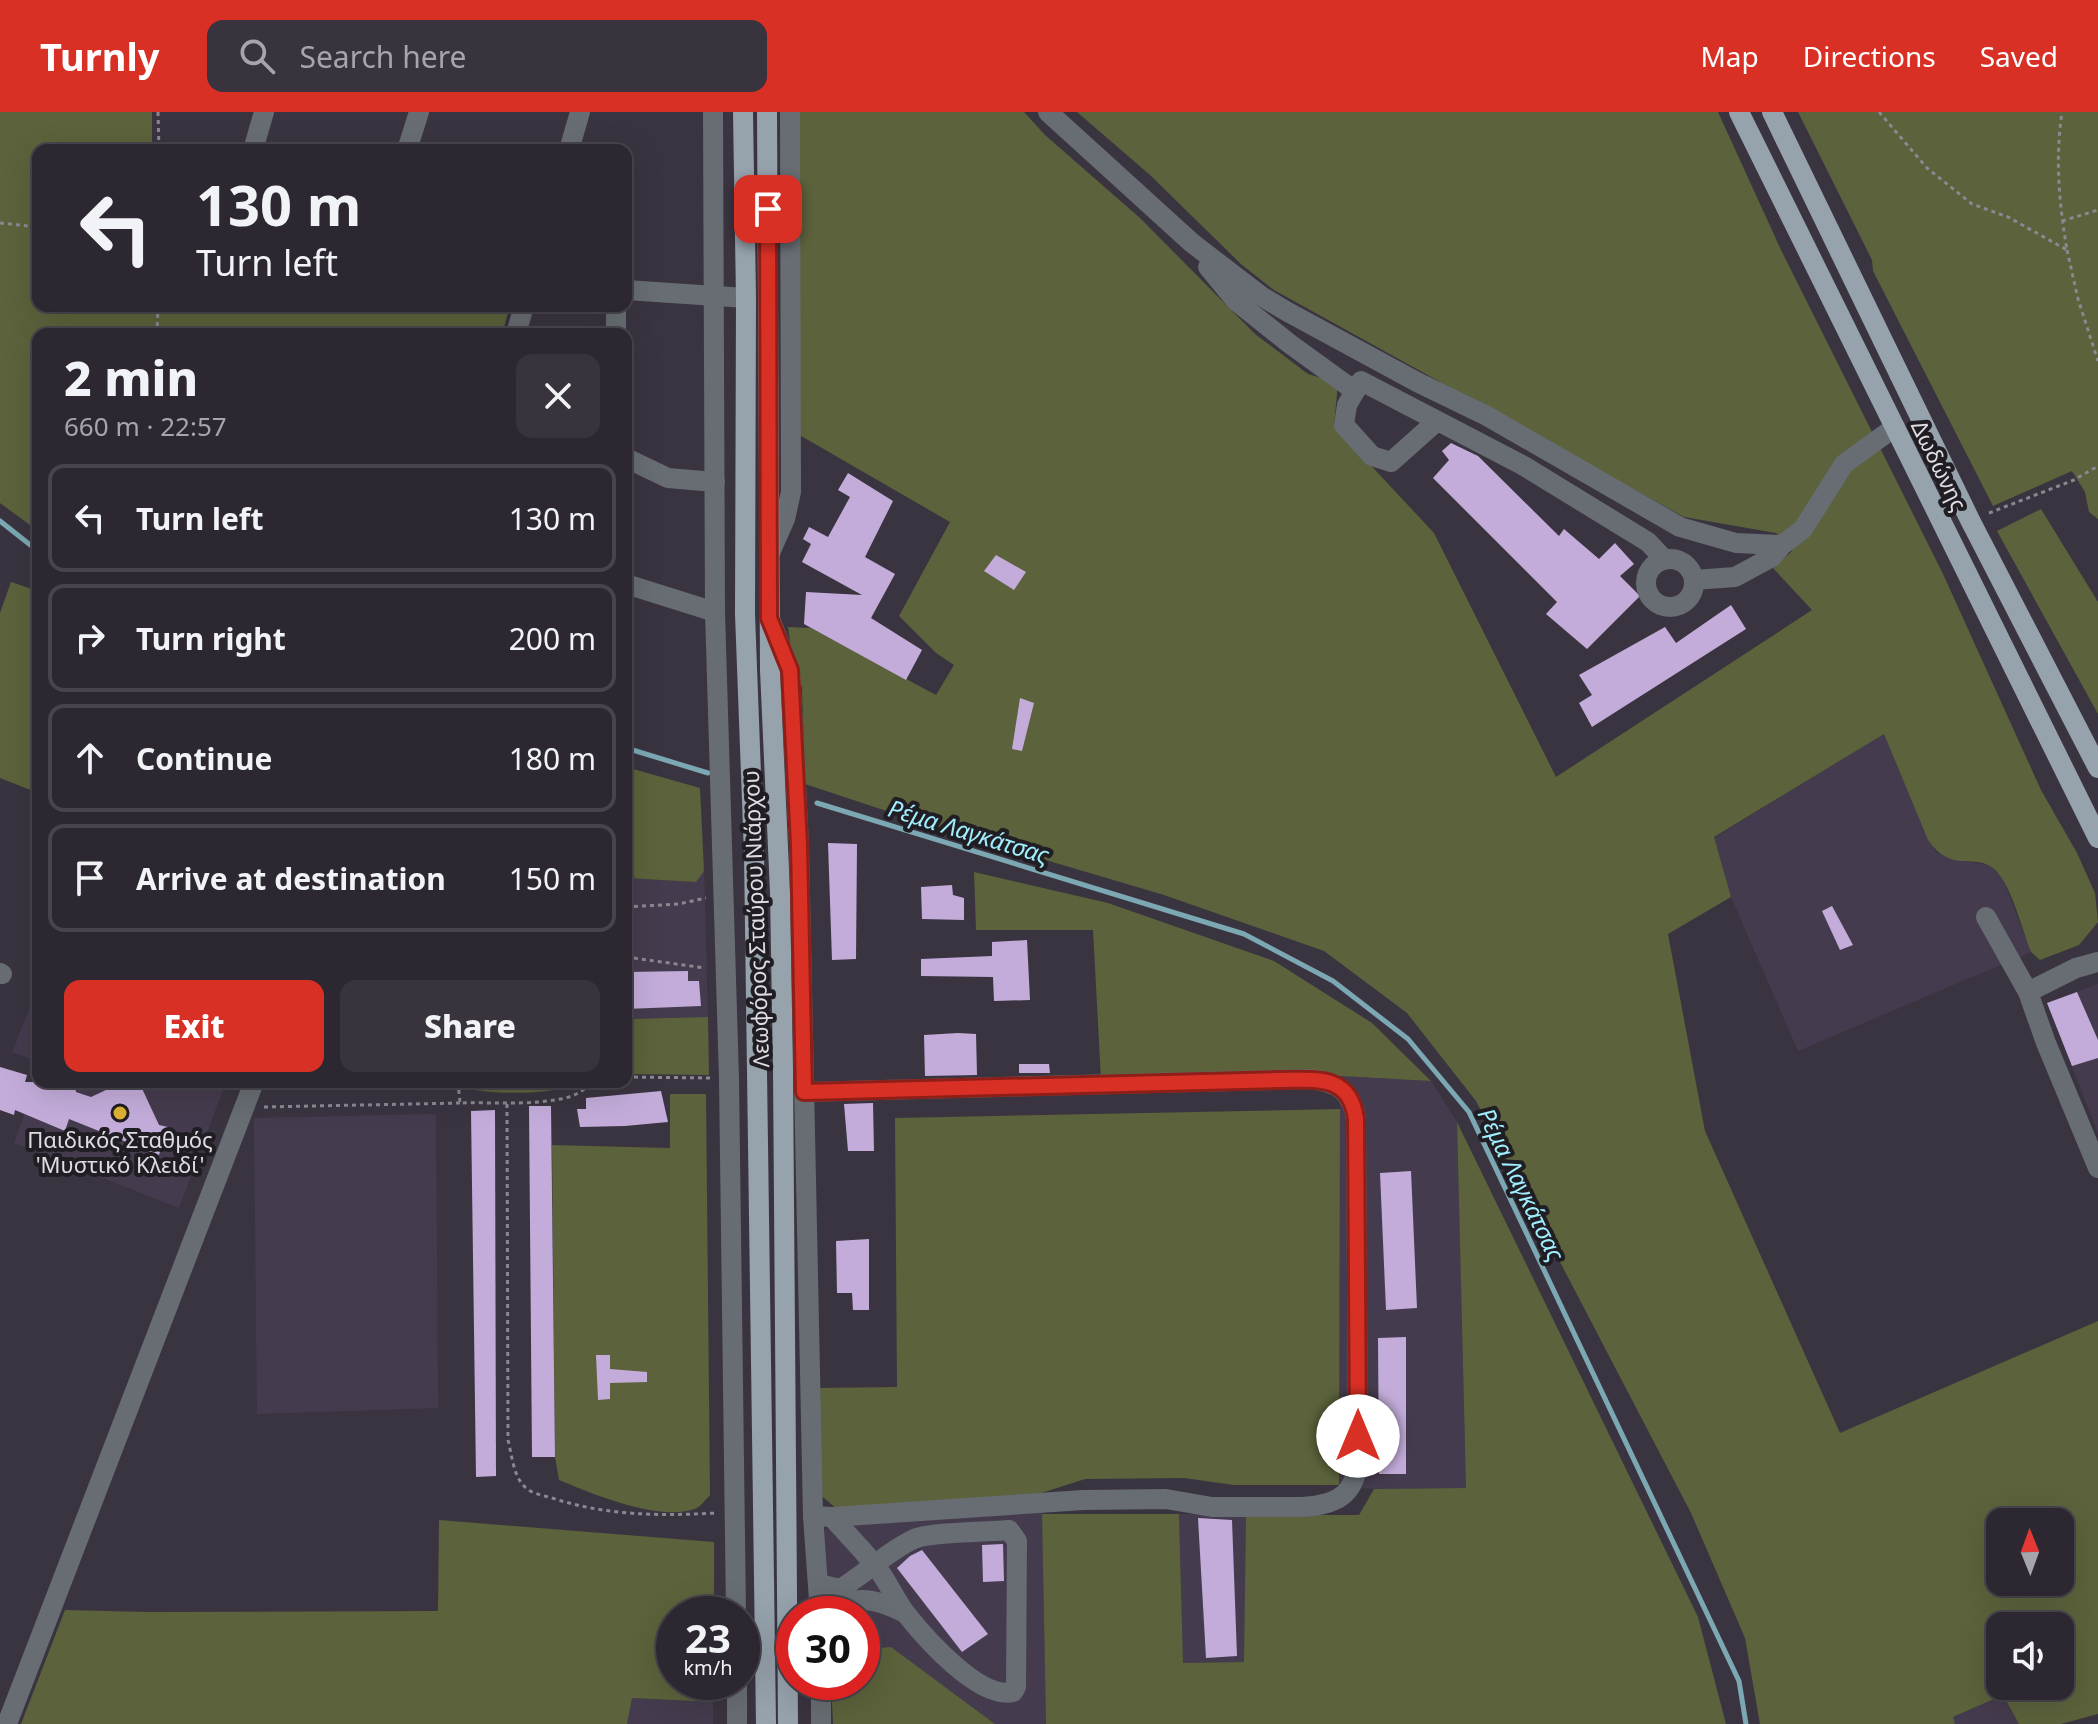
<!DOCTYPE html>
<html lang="en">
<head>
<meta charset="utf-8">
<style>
	body { margin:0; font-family:"Noto Sans",sans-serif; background:#38333c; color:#f1f3f6; height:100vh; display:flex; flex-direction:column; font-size:30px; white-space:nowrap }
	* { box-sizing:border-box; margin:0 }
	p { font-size:26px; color:#a6a5ab }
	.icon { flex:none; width:44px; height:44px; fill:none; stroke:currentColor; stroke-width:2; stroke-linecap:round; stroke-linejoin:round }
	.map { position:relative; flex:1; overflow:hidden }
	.sheet { position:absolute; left:32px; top:216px; width:600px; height:760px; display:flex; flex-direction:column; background:#2c2730; border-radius:16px; box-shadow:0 8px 32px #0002,0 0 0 2px #48444c }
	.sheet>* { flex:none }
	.guide { position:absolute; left:32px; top:32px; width:600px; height:168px; border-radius:16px; box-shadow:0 8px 32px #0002,0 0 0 2px #48444c; background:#2c2730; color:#f1f3f6; overflow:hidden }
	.needle { width:52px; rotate:359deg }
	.fabs { position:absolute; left:1986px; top:1396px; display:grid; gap:16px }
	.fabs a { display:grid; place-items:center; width:88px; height:88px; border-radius:16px; background:#2c2730; box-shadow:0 8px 32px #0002,0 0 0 2px #48444c; font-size:40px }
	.speed { position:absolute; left:656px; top:1484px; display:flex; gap:16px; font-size:40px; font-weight:700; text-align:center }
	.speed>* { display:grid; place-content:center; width:104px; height:104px; border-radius:50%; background:#2c2730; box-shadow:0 8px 32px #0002,0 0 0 2px #48444c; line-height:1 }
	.speed small { font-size:20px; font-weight:400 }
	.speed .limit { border:12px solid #d22; background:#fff; color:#111 }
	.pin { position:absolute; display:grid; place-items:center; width:68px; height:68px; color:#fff; margin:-34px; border-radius:16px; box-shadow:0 4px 12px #0006 }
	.me { position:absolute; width:88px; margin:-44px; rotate:0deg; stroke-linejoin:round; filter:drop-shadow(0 0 6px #0008) }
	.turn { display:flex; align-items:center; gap:28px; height:168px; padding:0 32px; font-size:36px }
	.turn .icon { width:104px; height:104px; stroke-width:2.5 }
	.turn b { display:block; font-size:56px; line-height:68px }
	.round { display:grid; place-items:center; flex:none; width:84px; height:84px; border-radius:16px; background:#38333c }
	.headline { display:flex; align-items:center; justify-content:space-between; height:136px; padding:0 32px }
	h1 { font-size:48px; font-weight:800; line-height:60px }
	.button { display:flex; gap:16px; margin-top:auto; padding:16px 32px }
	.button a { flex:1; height:92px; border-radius:16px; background:#d93025; color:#fff; font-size:32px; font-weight:800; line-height:92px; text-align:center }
	.button a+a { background:#38333c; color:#f1f3f6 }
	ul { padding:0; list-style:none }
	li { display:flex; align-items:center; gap:24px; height:108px; margin:0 16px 12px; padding:0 16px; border:4px solid #48444c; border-radius:16px }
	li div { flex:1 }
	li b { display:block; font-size:30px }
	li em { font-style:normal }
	header { display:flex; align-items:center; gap:48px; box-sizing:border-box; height:112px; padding:0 40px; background:#d93025; color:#fff }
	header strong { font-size:38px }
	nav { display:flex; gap:44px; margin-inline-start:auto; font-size:28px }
	.search { width:560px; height:72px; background:#38333c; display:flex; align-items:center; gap:20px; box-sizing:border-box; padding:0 28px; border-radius:16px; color:#a6a5ab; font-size:30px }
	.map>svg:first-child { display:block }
	.built { fill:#453b4e }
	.green { fill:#5c623b; fill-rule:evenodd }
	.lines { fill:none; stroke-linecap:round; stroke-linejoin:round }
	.stream { stroke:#7ba8b3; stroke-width:5 }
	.building { fill:#c3acda }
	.path { stroke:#8c8791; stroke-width:3; stroke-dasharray:4 4; stroke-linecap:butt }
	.minor { stroke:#676d72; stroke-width:20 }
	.major { stroke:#96a2ac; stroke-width:20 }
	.route-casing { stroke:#8d1f18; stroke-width:20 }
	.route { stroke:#d93025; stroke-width:14 }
	.poi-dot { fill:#deb133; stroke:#201d23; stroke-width:3 }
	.labels { text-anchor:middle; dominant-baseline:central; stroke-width:8; stroke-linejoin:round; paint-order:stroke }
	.street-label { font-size:22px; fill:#e0dce4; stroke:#201d23 }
	.poi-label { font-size:22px; fill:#e0dce4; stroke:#201d23 }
	.water-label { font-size:24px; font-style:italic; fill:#9fedfd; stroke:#201d23 }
</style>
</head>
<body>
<header>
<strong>Turnly</strong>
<div class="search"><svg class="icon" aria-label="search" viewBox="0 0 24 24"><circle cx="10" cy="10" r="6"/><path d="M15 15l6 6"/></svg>Search here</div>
<nav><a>Map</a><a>Directions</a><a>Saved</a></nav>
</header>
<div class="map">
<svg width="2098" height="1612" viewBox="0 0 2098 1612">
	<rect width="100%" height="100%" fill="#3a3440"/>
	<g class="built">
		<polygon points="1884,622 1928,728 1937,741 1954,748 1990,753 2002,765 2031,840 1798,939 1731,785 1714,726"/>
		<polygon points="704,759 708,905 626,907 626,766 695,770"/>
		<polygon points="2098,872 2098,1021 2047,891"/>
		<polygon points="38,875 38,950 12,940"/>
		<polygon points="1340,964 1431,969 1457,1010 1466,1376 1374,1377 1339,1373"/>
		<polygon points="38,965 38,970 226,970 179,1096 14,1031"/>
		<polygon points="436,1002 438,1296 257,1302 254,1006"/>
		<polygon points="1042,1397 1046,1612 995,1612 891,1535 862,1537 862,1502 828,1502 823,1419 839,1407"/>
		<polygon points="1179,1402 1246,1403 1245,1550 1183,1551"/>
		<polygon points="2003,1582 2019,1612 1955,1612 1952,1606"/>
		<polygon points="631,1586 713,1590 713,1612 627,1612"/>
	</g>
	<g class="green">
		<polygon points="0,0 152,0 152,38 38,38 38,194 510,194 502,222 38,222 38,419 0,391"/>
		<path d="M798,0H1024L1045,23L1140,106L1255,222L1308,262L1338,271L1334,314L1434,421L1556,665L1812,498L1773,456L1792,439L1776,421L1684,405L1274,178L1242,153L1150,63L1077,0H1718L1782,140L1943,462L2041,678L2077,741L2095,781L2098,810L2079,833L2040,848L2031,840C2022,818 2011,770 1993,756C1974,741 1951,762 1928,728L1884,622L1714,725L1731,785L1668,822L1705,1019L1840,1321L2098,1209V1602L2061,1612H2019L2003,1583L1953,1605L1955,1612H1760L1745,1526L1691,1401L1476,989L1407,901L1324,839L1164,783L944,718L805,672L802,576L791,536L788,515L811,516L936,583L954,553L936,541L899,504L950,410L796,321ZM2000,1410H2060V1470H2000ZM2000,1514H2060V1574H2000Z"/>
		<polygon points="1798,0 2098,0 2098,407 2089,400 2085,380 2072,359 1993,394 1873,159 1872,148"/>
		<polygon points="2041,397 2098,490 2098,602 1997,419"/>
		<polygon points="11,470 38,479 38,681 0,666 0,501"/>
		<polygon points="626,655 700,676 704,759 696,770 626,766"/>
		<polygon points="974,760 1108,791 1274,849 1372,911 1431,969 1321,963 1101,968 1093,818 976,818"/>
		<polygon points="708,905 709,963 626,962 626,907"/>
		<path d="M465,970H583C554,983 501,983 469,977Z"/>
		<path d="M670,982H706L710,1383C706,1387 701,1394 697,1396C661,1411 593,1382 559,1368L555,1345L552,1033L670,1036Z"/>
		<polygon points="1340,997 1339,1373 1234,1373 1184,1366 1085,1367 1032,1384 838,1398 816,1379 815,1276 897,1275 895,1006"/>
		<polygon points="1457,1010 1698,1505 1726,1612 1046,1612 1042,1402 1179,1402 1183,1551 1244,1550 1246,1403 1359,1403 1374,1377 1466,1376"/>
		<polygon points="439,1408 714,1430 714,1502 674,1502 674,1570 713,1570 713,1590 632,1586 627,1612 21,1612 65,1498 147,1500 438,1499"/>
		<polygon points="891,1535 995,1612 833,1612 831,1570 862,1570 862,1537"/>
	</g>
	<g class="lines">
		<g class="stream">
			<polyline points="0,409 38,439"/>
			<polyline points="626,636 708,661"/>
			<polyline points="817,691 1244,822 1333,869 1408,927 1469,1000 1739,1569 1746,1612"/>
		</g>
	</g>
	<g class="building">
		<polygon points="1451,331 1478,344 1559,424 1564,417 1599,447 1615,431 1634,452 1620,464 1640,484 1587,537 1546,502 1557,490 1433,366 1449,348 1442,339"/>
		<polygon points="848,361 893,389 865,445 895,462 871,506 922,538 906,568 804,512 806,480 862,483 802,450 811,432 803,427 809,415 828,425 850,385 838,378"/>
		<polygon points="996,443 1026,460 1014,478 984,459"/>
		<polygon points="1731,493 1746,517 1592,615 1579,591 1592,583 1579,563 1665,515 1676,531"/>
		<polygon points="1020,586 1034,591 1022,639 1012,637"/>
		<polygon points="828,731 857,732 856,847 832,848"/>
		<polygon points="952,773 953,783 964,786 964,808 922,807 921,775"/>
		<polygon points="1832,794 1853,833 1840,838 1822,799"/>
		<polygon points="1027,828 1030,888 994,889 993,865 921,864 921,847 992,844 992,830"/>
		<polygon points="688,859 688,869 699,869 701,894 626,897 626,860"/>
		<polygon points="2077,880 2098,928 2098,946 2072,954 2047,891"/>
		<polygon points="958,921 976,922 977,963 925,964 924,923"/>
		<polygon points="1019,952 1049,952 1050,961 1019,961"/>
		<polygon points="0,955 27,963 25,970 74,970 76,980 91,985 123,970 139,970 159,1013 168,1015 159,1043 69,1007 65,1019 15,998 14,1003 0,998"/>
		<polygon points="661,979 668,1010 625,1014 580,1015 577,997 586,997 586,986"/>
		<polygon points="873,991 874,1039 848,1039 844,992"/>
		<polygon points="529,994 551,994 555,1345 532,1345"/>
		<polygon points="495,998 496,1364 476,1365 471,999"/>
		<polygon points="1411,1059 1417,1196 1386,1198 1380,1061"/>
		<polygon points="869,1127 869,1198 853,1198 852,1181 837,1181 836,1129"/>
		<polygon points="1406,1225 1406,1362 1379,1362 1378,1226"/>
		<polygon points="596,1243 610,1243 610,1257 647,1260 647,1270 610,1271 610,1287 598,1288"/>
		<polygon points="1198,1406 1232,1408 1237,1544 1206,1546"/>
		<polygon points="1003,1432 1004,1469 983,1470 982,1433"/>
		<polygon points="922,1438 988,1522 962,1540 897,1456 910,1444"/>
	</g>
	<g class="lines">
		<g class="path">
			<polyline points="158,0 159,38"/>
			<path d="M1879,0L1927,56L1972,92L2008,105L2067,138C2059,91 2055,47 2062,0"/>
			<polyline points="2062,109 2098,98"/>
			<polyline points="0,111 38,115"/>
			<polyline points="2067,138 2078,187 2098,249"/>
			<polyline points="157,222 158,194"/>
			<polyline points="1989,401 2074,368 2098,354"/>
			<polyline points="626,795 678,792 706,786"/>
			<polyline points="626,845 705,856"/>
			<polyline points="626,965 710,966"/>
			<path d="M458,970L460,991C495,990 534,994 569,985C579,982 586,975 596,970"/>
			<path d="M507,992L508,1328C512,1343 513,1363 524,1374C531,1382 542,1383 552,1386C607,1404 660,1404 717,1401"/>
			<polyline points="264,995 460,991"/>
		</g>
		<g class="minor">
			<polyline points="713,0 715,500 729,967 736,1502"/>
			<polyline points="1048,0 1192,131 1261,184 1286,199 1417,270 1487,304 1680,415 1736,431 1782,433"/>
			<polyline points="253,38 264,0"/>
			<polyline points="407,38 419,0"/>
			<polyline points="569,38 580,0"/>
			<polyline points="1208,155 1236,189 1290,232 1355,279"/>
			<polyline points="626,178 746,186"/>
			<polyline points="516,222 524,194"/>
			<polyline points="616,222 616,194"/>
			<polyline points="1437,309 1391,350 1372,344 1344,313 1347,293 1361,269 1524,354 1648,430 1665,448"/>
			<polyline points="626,346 668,366 715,370"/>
			<polyline points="769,443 785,407 791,380 790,0"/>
			<circle cx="1670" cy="471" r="24"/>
			<polyline points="1694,468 1735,465 1772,445 1782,433 1803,417 1844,352 1895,315"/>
			<polyline points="626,472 715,500"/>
			<polyline points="770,507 790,558 799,732 813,1404 820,1502"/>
			<polyline points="1986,805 2028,880 2046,931 2098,1056"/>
			<polyline points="0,861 2,862"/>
			<polyline points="2028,880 2076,856 2098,850"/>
			<path d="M804,980L1310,967C1337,970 1352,979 1356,1007L1358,1349C1355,1384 1335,1393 1302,1395H1212L1166,1387L1083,1388L832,1405L813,1404"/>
			<path d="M819,1472L840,1477C865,1462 888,1439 914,1427C928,1420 990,1420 1009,1418L1017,1429L1016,1575L1013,1580C980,1588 926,1527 907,1503C894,1487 887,1466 873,1451C860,1435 845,1420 832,1405"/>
			<path d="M820,1499C854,1484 872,1484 905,1501"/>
			<polyline points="737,1570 737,1612"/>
			<polyline points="821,1570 821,1612"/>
			<polyline points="7,1612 254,970"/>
		</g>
		<g class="major">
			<polyline points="743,0 746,186 745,502 754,742 766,1612"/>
			<polyline points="767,0 770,558 780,780 783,958 788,1612"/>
			<polyline points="1739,0 2098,726"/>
			<polyline points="1772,0 1970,408 2098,656"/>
		</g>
	</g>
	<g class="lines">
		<g class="route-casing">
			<path id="route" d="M768,97L769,506L790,558L799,732L804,980L1278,968C1314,968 1350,961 1356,1007L1358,1324"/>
		</g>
		<use href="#route" class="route"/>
	</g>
	<circle class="poi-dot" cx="120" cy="1001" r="8"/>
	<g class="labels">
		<g class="street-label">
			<text transform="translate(1940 353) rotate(64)">Δωδώνης</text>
			<text transform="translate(755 807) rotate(-92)">Λεωφόρος Σταύρου Νιάρχου</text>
		</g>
		<g class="poi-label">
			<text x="120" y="1027">Παιδικός Σταθμός<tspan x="120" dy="25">'Μυστικό Κλειδί'</tspan></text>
		</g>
		<g class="water-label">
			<text transform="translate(969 719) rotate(17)">Ρέμα Λαγκάτσας</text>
			<text transform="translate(1522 1072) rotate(64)">Ρέμα Λαγκάτσας</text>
		</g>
	</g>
</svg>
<div class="fabs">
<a><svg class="needle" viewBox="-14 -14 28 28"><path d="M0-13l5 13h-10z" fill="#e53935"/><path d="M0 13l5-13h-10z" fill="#a6a5ab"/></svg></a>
<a><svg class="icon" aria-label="sound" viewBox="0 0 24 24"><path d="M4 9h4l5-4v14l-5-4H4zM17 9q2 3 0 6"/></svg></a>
</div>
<div class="speed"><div>23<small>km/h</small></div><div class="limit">30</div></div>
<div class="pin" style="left:768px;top:97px;background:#d93025"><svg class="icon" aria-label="arrive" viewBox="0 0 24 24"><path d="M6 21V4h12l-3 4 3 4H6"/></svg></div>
<svg class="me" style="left:1358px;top:1324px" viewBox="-20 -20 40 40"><circle r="19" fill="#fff"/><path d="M0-13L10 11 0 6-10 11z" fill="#d93025"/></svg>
<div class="guide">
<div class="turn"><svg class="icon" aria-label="left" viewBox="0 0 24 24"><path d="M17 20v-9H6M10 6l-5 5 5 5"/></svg><div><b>130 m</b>Turn left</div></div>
</div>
<section class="sheet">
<div class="headline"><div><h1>2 min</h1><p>660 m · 22:57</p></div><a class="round"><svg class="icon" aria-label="close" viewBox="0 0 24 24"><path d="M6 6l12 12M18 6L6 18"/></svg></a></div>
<ul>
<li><svg class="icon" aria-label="left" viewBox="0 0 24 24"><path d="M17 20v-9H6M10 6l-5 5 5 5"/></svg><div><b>Turn left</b></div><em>130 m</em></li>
<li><svg class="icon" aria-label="right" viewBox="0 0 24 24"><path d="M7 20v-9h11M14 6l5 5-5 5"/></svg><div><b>Turn right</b></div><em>200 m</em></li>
<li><svg class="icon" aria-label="ahead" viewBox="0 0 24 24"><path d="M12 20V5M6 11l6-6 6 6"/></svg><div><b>Continue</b></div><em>180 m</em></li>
<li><svg class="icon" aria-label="arrive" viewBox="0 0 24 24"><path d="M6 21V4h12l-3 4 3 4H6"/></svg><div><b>Arrive at destination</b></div><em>150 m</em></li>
</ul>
<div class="button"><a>Exit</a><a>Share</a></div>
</section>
</div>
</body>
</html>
